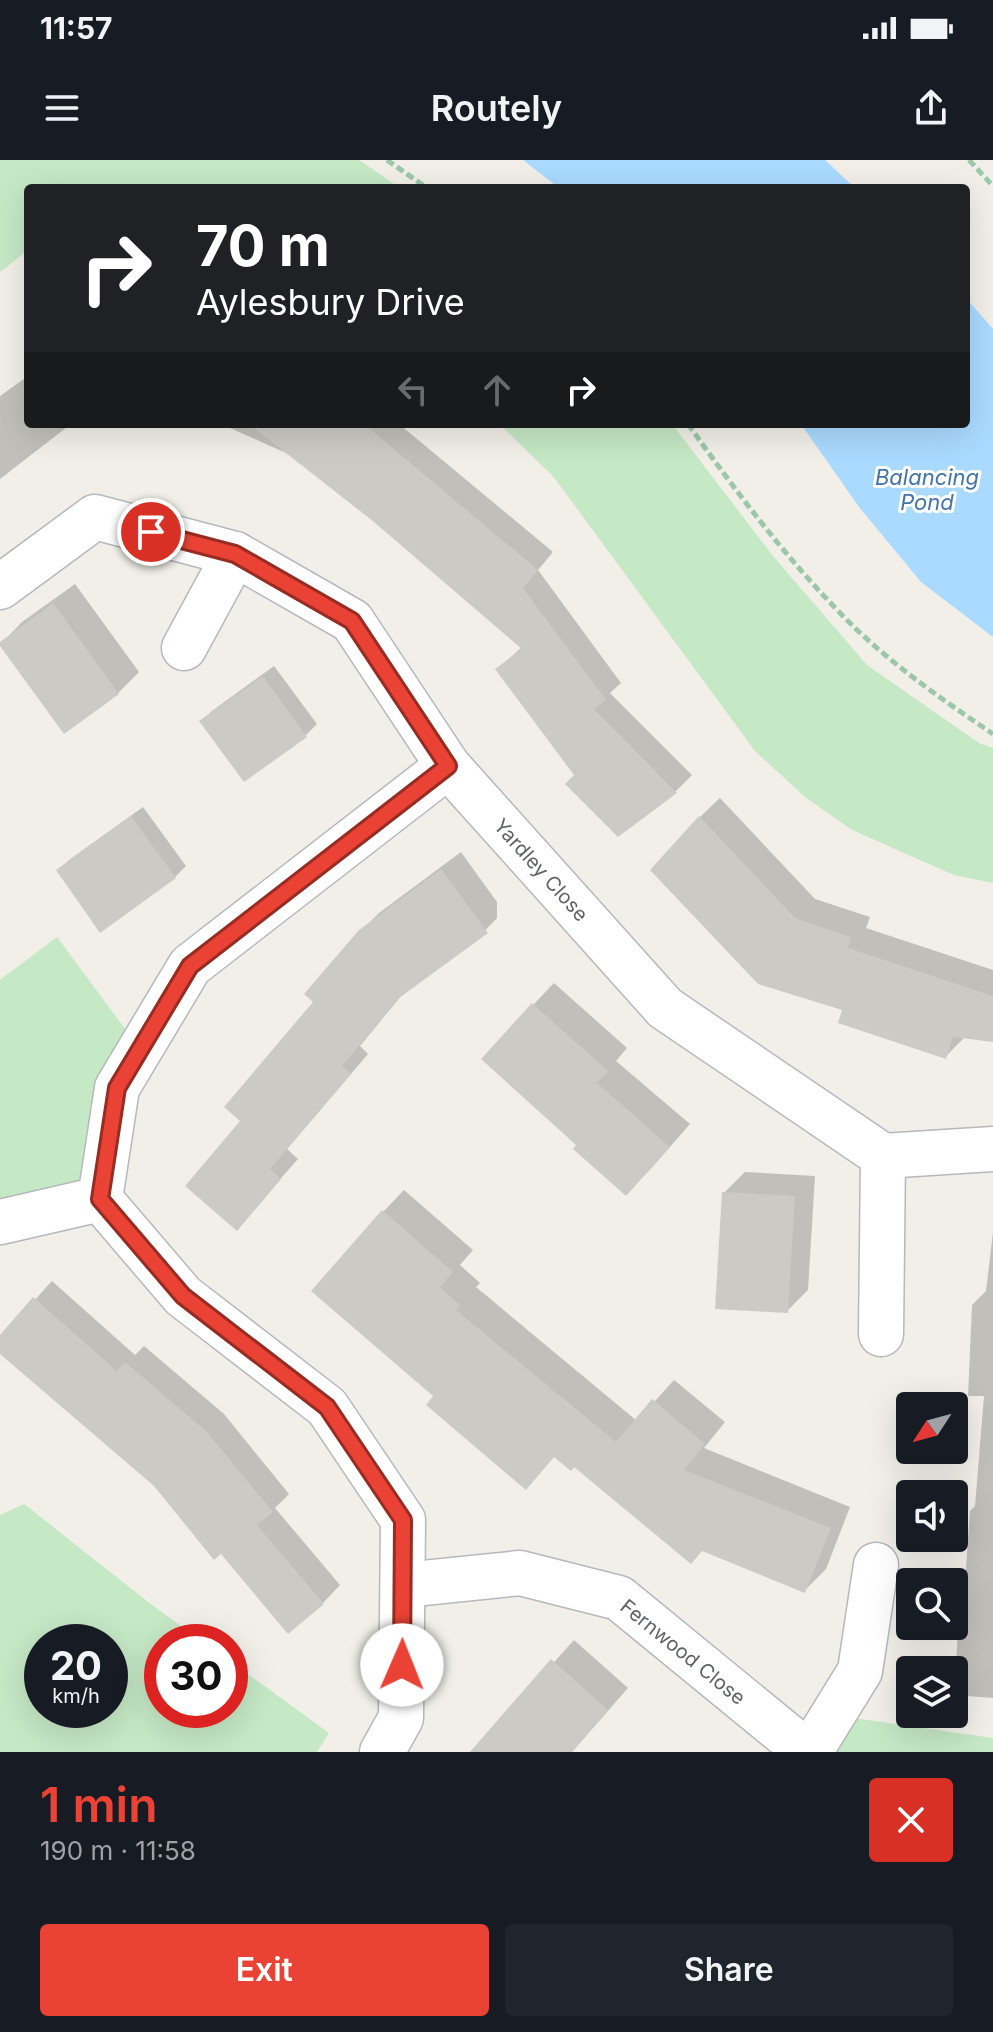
<!DOCTYPE html>
<html lang="en">
<head>
<meta charset="utf-8">
<style>
	body { margin:0; font-family:Inter,sans-serif; background:#20242c; color:#f1f3f6; height:100vh; display:flex; flex-direction:column; font-size:30px; white-space:nowrap }
	* { box-sizing:border-box; margin:0 }
	p { font-size:26px; color:#9ea1a6 }
	.icon { flex:none; width:44px; height:44px; fill:none; stroke:currentColor; stroke-width:2; stroke-linecap:round; stroke-linejoin:round }
	.map { position:relative; height:1592px; overflow:hidden }
	.sheet { display:flex; flex-direction:column; background:#171b24; flex:1 }
	.sheet>* { flex:none }
	.guide { position:absolute; left:24px; top:24px; width:946px; height:244px; border-radius:8px; box-shadow:0 8px 32px #0002; background:#202124; color:#fff; overflow:hidden }
	.needle { width:52px; rotate:234deg }
	.buttons { position:absolute; left:896px; top:1232px; display:grid; gap:16px }
	.buttons a { display:grid; place-items:center; width:72px; height:72px; border-radius:8px; background:#171b24; box-shadow:0 8px 32px #0002; font-size:40px }
	.speed { position:absolute; left:24px; top:1464px; display:flex; gap:16px; font-size:40px; font-weight:700; text-align:center }
	.speed>* { display:grid; place-content:center; width:104px; height:104px; border-radius:50%; background:#171b24; box-shadow:0 8px 32px #0002; line-height:1 }
	.speed small { font-size:20px; font-weight:400 }
	.speed .limit { border:12px solid #d22; background:#fff; color:#111 }
	.pin { position:absolute; display:grid; place-items:center; width:68px; height:68px; color:#fff; margin:-34px; border:4px solid #fff; border-radius:50%; box-shadow:0 2px 8px #0007 }
	.me { position:absolute; width:88px; margin:-44px; rotate:1deg; stroke-linejoin:round; filter:drop-shadow(0 0 6px #0008) }
	.turn { display:flex; align-items:center; gap:28px; height:168px; padding:0 40px; font-size:36px }
	.turn .icon { width:104px; height:104px; stroke-width:2.5 }
	.turn b { display:block; font-size:56px; line-height:68px }
	.lanes { display:flex; align-items:center; height:76px; padding:0 40px; background:#0003; justify-content:center; gap:40px; direction:ltr }
	.lanes .off { opacity:.35 }
	.round { display:grid; place-items:center; flex:none; width:84px; height:84px; border-radius:8px; background:#20242c }
	.overview { display:flex; align-items:center; justify-content:space-between; height:136px; padding:0 40px }
	h1 { font-size:48px; font-weight:600; line-height:60px; color:#ea4335 }
	.action { display:flex; gap:16px; margin-top:auto; padding:16px 40px }
	.action a { flex:1; height:92px; border-radius:8px; background:#ea4335; color:#fff; font-size:32px; font-weight:600; line-height:92px; text-align:center }
	.action a+a { background:#20242c; color:#f1f3f6 }
	.status { display:flex; justify-content:space-between; align-items:center; height:56px; padding:0 40px; background:#171b24; direction:ltr }
	.status svg { height:22px; fill:currentColor }
	header { display:flex; justify-content:space-between; align-items:center; height:104px; padding:0 40px; background:#171b24; font-size:36px; font-weight:600 }
	.map>svg:first-child { display:block }
	.green { fill:#c5e8c5; fill-rule:evenodd }
	.water { fill:#aadaff }
	.shadow { fill:#0003 }
	.building { fill:#cccac5 }
	.lines { fill:none; stroke-linecap:round; stroke-linejoin:round }
	.minor-casing { stroke:#b5b8bc; stroke-width:47 }
	.path { stroke:#9cc7a9; stroke-width:5; stroke-dasharray:8 4; stroke-linecap:butt }
	.minor { stroke:#fff; stroke-width:44 }
	.route-casing { stroke:#982c22; stroke-width:20 }
	.route { stroke:#ea4335; stroke-width:14 }
	.labels { text-anchor:middle; dominant-baseline:central; stroke-width:6; stroke-linejoin:round; paint-order:stroke }
	.street-label { font-size:20px; fill:#5f6368; stroke:#fff }
	.water-label { font-size:22px; font-style:italic; fill:#4174aa; stroke:#fff }
</style>
</head>
<body>
<div class="status"><b>11:57</b><svg viewBox="0 0 49 12"><path d="M0 12V9h3v3zM5 12V6h3v6zM10 12V3h3v9zM15 12V0h3v12zM26 1h20v11H26zM47 4h2v5h-2z"/></svg></div>
<header><svg class="icon" aria-label="menu" viewBox="0 0 24 24"><path d="M4 6h16M4 12h16M4 18h16"/></svg>Routely<svg class="icon" aria-label="share" viewBox="0 0 24 24"><path d="M12 15V3M7 8l5-5 5 5M5 13v7h14v-7"/></svg></header>
<div class="map">
<svg width="993" height="1592" viewBox="0 0 993 1592">
	<rect width="100%" height="100%" fill="#f1efe8"/>
	<g class="green">
		<polygon points="0,0 359,0 400,28 28,28 28,90 0,112"/>
		<polygon points="499,264 672,264 773,396 867,505 979,583 993,588 993,723 954,715 852,670 805,637 755,591 553,316"/>
		<polygon points="57,777 140,889 100,1039 0,1062 0,820"/>
		<path d="M24,1344L152,1445L203,1482H162V1550H230V1501L329,1573L317,1592H0V1355ZM110,1482V1550H42V1482Z"/>
		<polygon points="833,1555 993,1578 993,1592 810,1592"/>
	</g>
	<g class="water">
		<polygon points="523,0 825,0 855,28 559,28"/>
		<polygon points="966,138 993,169 993,477 921,422 859,347 801,264 966,264"/>
	</g>
	<g class="shadow">
		<polygon points="28,216 28,264 71,264 0,319 0,236"/>
		<polygon points="221,264 399,264 553,392 538,410 621,523 610,533 692,615 676,631 618,674 498,509 522,487 375,361 293,296"/>
		<polygon points="75,424 139,512 118,533 1,484 22,462"/>
		<polygon points="274,506 317,564 306,575 244,620 202,561 212,551"/>
		<polygon points="720,638 815,739 870,757 866,768 993,810 993,880 965,877 945,897 845,849 700,657"/>
		<polygon points="143,647 186,706 175,717 58,711 69,700"/>
		<polygon points="461,692 497,742 497,758 478,778 406,830 360,886 368,894 287,989 298,999 237,1068 243,961 359,773 379,753"/>
		<polygon points="554,823 627,888 616,901 690,964 647,1013 579,985 533,845"/>
		<polygon points="745,1012 815,1016 808,1130 787,1151 724,1033"/>
		<polygon points="404,1030 473,1090 460,1105 480,1123 476,1127 637,1261 674,1220 725,1262 704,1288 850,1347 826,1409 805,1430 555,1295 526,1327 436,1236 383,1052"/>
		<polygon points="993,1072 993,1538 954,1535 960,1439 964,1436 970,1351 975,1346 984,1236 968,1236 972,1145 986,1131"/>
		<polygon points="52,1121 135,1195 144,1186 224,1254 289,1334 275,1348 340,1425 323,1443 221,1392 155,1324 0,1191 0,1178"/>
		<polygon points="574,1480 628,1528 572,1592 473,1592"/>
	</g>
	<g class="building">
		<polygon points="249,264 364,264 538,410 523,428 606,540 594,549 677,633 618,677 565,624 574,615 495,509 522,489 374,362"/>
		<polygon points="53,443 119,534 64,574 0,486 0,482"/>
		<polygon points="263,516 307,577 244,622 199,561"/>
		<polygon points="131,656 176,718 100,773 56,710"/>
		<polygon points="699,656 795,758 851,777 848,788 993,836 993,882 953,877 946,899 838,863 842,850 758,824 650,710"/>
		<polygon points="441,709 488,773 399,838 385,855 342,906 351,914 270,1009 281,1019 237,1071 185,1026 240,961 224,947 313,842 304,834 359,770"/>
		<polygon points="532,843 608,911 597,923 670,987 626,1036 573,989 576,985 481,899"/>
		<polygon points="722,1032 795,1036 788,1153 715,1149"/>
		<polygon points="382,1050 453,1112 440,1127 460,1145 456,1150 616,1282 652,1239 705,1284 684,1310 831,1368 805,1433 702,1391 691,1404 574,1307 571,1311 554,1297 526,1330 426,1245 433,1236 311,1131"/>
		<polygon points="33,1137 117,1211 125,1202 207,1272 273,1352 257,1365 324,1444 288,1474 221,1394 214,1400 154,1326 0,1194 0,1175"/>
		<polygon points="551,1499 608,1550 572,1592 470,1592"/>
	</g>
	<g class="lines">
		<g class="minor-casing">
			<g id="minor">
				<polyline points="0,427 95,357 235,394 352,461 448,606 665,848 883,996 993,989"/>
				<polyline points="184,488 235,394"/>
				<polyline points="0,1062 100,1039"/>
				<polyline points="881,1174 883,996"/>
				<polyline points="404,1425 520,1413 619,1438 807,1592"/>
				<polyline points="382,1592 401,1558 403,1360 327,1247 183,1136 100,1039 117,928 190,806 448,606"/>
				<polyline points="810,1592 860,1511 876,1405"/>
			</g>
		</g>
		<g class="path">
			<polyline points="387,0 427,28"/>
			<polyline points="969,0 993,26"/>
			<path d="M688,264C737,333 789,402 849,462C892,505 943,540 993,574"/>
		</g>
		<use href="#minor" class="minor"/>
	</g>
	<g class="lines">
		<g class="route-casing">
			<polyline id="route" points="151,372 235,394 352,461 448,606 190,806 117,928 100,1039 183,1136 327,1247 403,1360 402,1505"/>
		</g>
		<use href="#route" class="route"/>
	</g>
	<g class="labels">
		<g class="street-label">
			<text transform="translate(541 710) rotate(48)">Yardley Close</text>
			<text transform="translate(683 1492) rotate(39)">Fernwood Close</text>
		</g>
		<g class="water-label">
			<text x="927" y="317">Balancing<tspan x="927" dy="25">Pond</tspan></text>
		</g>
	</g>
</svg>
<div class="buttons">
<a><svg class="needle" viewBox="-14 -14 28 28"><path d="M0-13l5 13h-10z" fill="#e53935"/><path d="M0 13l5-13h-10z" fill="#9ea1a6"/></svg></a>
<a><svg class="icon" aria-label="sound" viewBox="0 0 24 24"><path d="M4 9h4l5-4v14l-5-4H4zM17 9q2 3 0 6"/></svg></a>
<a><svg class="icon" aria-label="search" viewBox="0 0 24 24"><circle cx="10" cy="10" r="6"/><path d="M15 15l6 6"/></svg></a>
<a><svg class="icon" aria-label="layers" viewBox="0 0 24 24"><path d="M12 4l9 5-9 5-9-5zM3 14l9 5 9-5"/></svg></a>
</div>
<div class="speed"><div>20<small>km/h</small></div><div class="limit">30</div></div>
<div class="pin" style="left:151px;top:372px;background:#d93025"><svg class="icon" aria-label="arrive" viewBox="0 0 24 24"><path d="M6 21V4h12l-3 4 3 4H6"/></svg></div>
<svg class="me" style="left:402px;top:1505px" viewBox="-20 -20 40 40"><circle r="19" fill="#fff"/><path d="M0-13L10 11 0 6-10 11z" fill="#ea4335"/></svg>
<div class="guide">
<div class="turn"><svg class="icon" aria-label="right" viewBox="0 0 24 24"><path d="M7 20v-9h11M14 6l5 5-5 5"/></svg><div><b>70 m</b>Aylesbury Drive</div></div>
<div class="lanes"><svg class="icon off" aria-label="left" viewBox="0 0 24 24"><path d="M17 20v-9H6M10 6l-5 5 5 5"/></svg><svg class="icon off" aria-label="ahead" viewBox="0 0 24 24"><path d="M12 20V5M6 11l6-6 6 6"/></svg><svg class="icon" aria-label="right" viewBox="0 0 24 24"><path d="M7 20v-9h11M14 6l5 5-5 5"/></svg></div>
</div>
</div>
<section class="sheet">
<div class="overview"><div><h1>1 min</h1><p>190 m · 11:58</p></div><a class="round" style="background:#d93025;color:#fff"><svg class="icon" aria-label="close" viewBox="0 0 24 24"><path d="M6 6l12 12M18 6L6 18"/></svg></a></div>
<div class="action"><a>Exit</a><a>Share</a></div>
</section>
</body>
</html>
